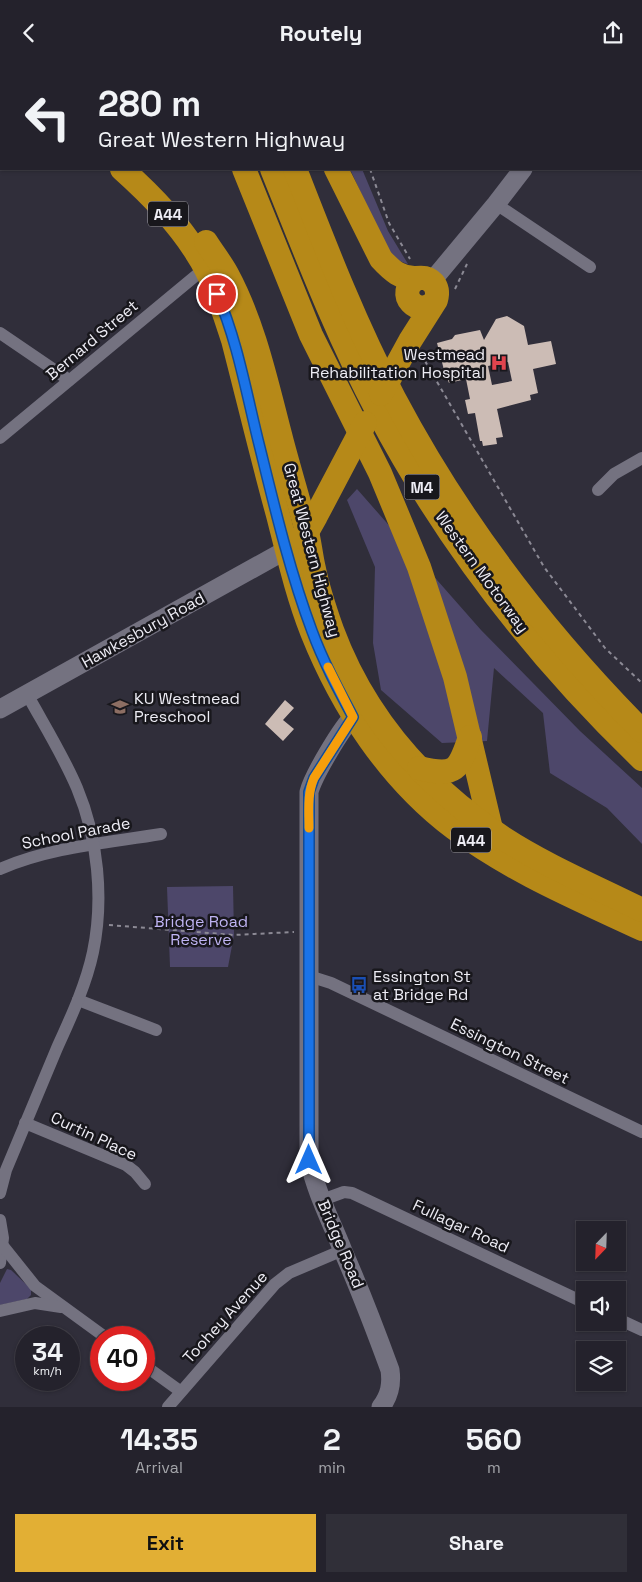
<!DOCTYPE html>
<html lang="en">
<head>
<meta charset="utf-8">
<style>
	body { margin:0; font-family:"Space Grotesk",sans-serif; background:#302f38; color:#f1f3f6; height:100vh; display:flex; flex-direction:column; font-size:19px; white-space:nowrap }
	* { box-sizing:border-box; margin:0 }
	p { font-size:16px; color:#a3a4a9 }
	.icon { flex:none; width:28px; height:28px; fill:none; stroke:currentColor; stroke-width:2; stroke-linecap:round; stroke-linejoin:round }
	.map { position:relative; height:1342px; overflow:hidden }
	.drawer { display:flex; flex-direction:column; background:#24222c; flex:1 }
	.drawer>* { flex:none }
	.hud { position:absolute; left:0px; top:0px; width:642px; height:105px; box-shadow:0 1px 4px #0004,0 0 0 1px #413f48; background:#24222c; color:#f1f3f6; overflow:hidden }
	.needle { width:32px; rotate:203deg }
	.buttons { position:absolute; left:576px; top:1156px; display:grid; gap:10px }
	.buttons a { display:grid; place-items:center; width:50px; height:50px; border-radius:0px; background:#24222c; box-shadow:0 1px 4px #0004,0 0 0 1px #413f48; font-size:25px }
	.speed { position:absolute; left:15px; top:1261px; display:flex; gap:10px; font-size:25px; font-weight:700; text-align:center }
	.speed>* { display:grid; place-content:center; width:65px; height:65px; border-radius:50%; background:#24222c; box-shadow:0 1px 4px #0004,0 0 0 1px #413f48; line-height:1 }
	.speed small { font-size:12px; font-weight:400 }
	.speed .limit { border:8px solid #d22; background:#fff; color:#111 }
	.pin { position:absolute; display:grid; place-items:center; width:42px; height:42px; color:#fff; margin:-21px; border:2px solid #fff; border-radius:50%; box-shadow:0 1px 5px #0007 }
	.me { position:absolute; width:55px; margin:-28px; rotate:0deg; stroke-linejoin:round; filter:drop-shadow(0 0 4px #0008) }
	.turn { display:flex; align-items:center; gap:18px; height:105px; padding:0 15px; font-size:22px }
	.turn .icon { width:65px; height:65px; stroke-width:2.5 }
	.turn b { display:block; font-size:35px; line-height:42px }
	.eta { display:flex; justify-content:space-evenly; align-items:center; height:85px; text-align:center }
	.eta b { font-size:30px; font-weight:600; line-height:35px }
	.cta { display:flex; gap:10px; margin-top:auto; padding:10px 15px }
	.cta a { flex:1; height:58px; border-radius:0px; background:#e2af34; color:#111; font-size:20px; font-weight:600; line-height:58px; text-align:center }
	.cta a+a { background:#302f38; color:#f1f3f6 }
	header { display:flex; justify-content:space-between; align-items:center; height:65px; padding:0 15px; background:#24222c; font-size:22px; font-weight:600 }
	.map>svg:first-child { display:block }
	.green { fill:#4d476a }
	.building { fill:#ccbcb5; fill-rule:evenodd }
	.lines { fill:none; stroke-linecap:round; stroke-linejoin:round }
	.path { stroke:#8c8a95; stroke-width:2; stroke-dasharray:4 4; stroke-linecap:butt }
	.street { stroke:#747280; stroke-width:12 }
	.secondary { stroke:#747280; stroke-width:19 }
	.highway { stroke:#b68918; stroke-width:24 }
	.route-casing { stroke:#114b97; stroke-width:12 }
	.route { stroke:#1a73e8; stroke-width:9 }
	.slow { stroke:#f59e0b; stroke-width:9 }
	.labels { text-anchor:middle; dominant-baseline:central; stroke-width:5; stroke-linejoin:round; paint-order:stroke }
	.shield { fill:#18171c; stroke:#aeadb4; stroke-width:1 }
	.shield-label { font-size:15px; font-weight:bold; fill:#eeedf5 }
	.street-label { font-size:16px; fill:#eeedf5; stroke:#18171c }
	.poi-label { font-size:16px; fill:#eeedf5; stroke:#18171c; text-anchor:start }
	.park-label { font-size:16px; fill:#bfb4f3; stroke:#18171c }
</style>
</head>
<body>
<header><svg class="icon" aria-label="back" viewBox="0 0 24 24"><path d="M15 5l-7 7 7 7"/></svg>Routely<svg class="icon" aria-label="share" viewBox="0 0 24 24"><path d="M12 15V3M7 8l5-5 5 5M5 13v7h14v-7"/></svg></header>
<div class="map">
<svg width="642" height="1342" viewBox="0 0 642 1342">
	<rect width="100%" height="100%" fill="#302e3a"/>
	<g class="green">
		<path d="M350,104H362L388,166L408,199C396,196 391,189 384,179Z"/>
		<polygon points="357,424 481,565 580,666 642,723 642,779 607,743 550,708 543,648 494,603 487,676 442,678 381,625 373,578 375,502 347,435"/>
		<polygon points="233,821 234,870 228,902 170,902 167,822"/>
		<polygon points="7,1204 11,1205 31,1224 31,1230 27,1234 0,1240 0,1218"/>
	</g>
	<g class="building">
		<path d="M507,251L524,261L528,280L551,276L556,299L533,304L538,328L530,330L531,335L497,344L503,372L496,373L497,379L483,381L482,376H480L475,348L468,349L465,335L470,334L466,314L449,318L444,305L437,278L452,274L455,270L480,265L484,275L496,254ZM508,297L512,316L492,320L488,301Z"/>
		<polygon points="285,635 294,643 283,655 294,664 283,676 265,659"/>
	</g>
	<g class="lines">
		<g class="path">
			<polyline points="332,0 333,1"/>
			<polyline points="370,104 389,158 410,194"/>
			<polyline points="455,224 467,199"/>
			<polyline points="421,289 544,502 605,583 642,618"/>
			<polyline points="109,860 234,870 294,867"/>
		</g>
		<g class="street">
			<polyline points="494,0 496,1"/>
			<polyline points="360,1 361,0"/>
			<polyline points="0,54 1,52"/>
			<polyline points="496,139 590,202"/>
			<polyline points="0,268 69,315"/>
			<polyline points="0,373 205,203"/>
			<polyline points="598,425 614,409 642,393"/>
			<path d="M0,804C50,782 107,778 161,769"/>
			<polyline points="309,911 331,918 642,1067"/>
			<polyline points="78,935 156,965"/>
			<polyline points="25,1058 126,1100 135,1107 145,1119"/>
			<path d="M0,1128L6,1105C23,1064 40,1024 57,983C71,952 86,920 93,887C104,834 98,773 77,723C63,690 44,660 27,629"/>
			<polyline points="322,1135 344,1127 352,1128 585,1238"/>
			<polyline points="0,1155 3,1173 0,1198"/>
			<polyline points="3,1181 35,1221 105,1272"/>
			<polyline points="0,1246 35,1238 61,1242"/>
			<polyline points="618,1254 642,1265"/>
			<polyline points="144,1300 180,1326"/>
			<polyline points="168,1342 275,1219 289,1208 343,1185"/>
		</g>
		<g class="secondary">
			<polyline points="602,1 603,0"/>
			<polyline points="432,216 496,139 523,104"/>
			<polyline points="0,644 286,485"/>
			<path d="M363,644C360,646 357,648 354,651C342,662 313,711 309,727V1095C316,1127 331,1156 343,1186C360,1225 375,1264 390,1305C392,1319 390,1330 381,1342"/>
		</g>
		<g class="highway">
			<polyline points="207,0 207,1"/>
			<polyline points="231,0 231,1"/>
			<polyline points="254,0 254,1"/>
			<polyline points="285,0 286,1"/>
			<polyline points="0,40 1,40"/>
			<path d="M122,104C150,129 176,155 196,187C214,214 223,245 233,275C248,333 262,392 278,450C288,489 297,529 312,567C342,642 389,714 454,763C511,806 578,834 642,864"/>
			<polyline points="244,104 311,270 380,408 419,502 455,612 491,764 494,770"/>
			<path d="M272,104C305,186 336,268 378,347C446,476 537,593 642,694"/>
			<path d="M295,104C325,181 355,259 394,333C459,456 544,567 642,666"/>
			<path d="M336,104L381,194C392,206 401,214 417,213"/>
			<path d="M206,177C213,188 221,198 227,209C255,261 267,321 282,377C290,407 299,437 307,467C310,479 311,492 314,504C318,524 325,545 332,565C365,654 425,721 503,773C546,801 596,822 642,845"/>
			<path d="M381,329L410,276L436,235C440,221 431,211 417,213C393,228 419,256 436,235"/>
			<polyline points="301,472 307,467 316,451 365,358"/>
			<path d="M419,703C456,712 459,705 470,672"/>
		</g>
	</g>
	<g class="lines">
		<g class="route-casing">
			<path id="route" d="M217,229C238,277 247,332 260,383C275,444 290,507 312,566C323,596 338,624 353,652L314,713L309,727V1095"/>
		</g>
		<use href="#route" class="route"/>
		<path class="slow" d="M309,763C309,746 307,729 314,713L353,652L328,602"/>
	</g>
	<defs>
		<g id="hospital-bare" transform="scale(1.35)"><path d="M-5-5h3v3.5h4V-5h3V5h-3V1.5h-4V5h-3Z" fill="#e0444e" stroke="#18171c" stroke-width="2.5" paint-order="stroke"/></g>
		<g id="school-bare" transform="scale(1.35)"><path d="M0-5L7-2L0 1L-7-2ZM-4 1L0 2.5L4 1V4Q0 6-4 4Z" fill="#8d6e63" stroke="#18171c" stroke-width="2.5" paint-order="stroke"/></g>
		<g id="bus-bare" transform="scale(1.35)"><path d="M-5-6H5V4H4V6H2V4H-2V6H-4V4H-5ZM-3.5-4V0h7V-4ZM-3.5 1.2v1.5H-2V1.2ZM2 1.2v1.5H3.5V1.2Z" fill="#1a4fb4" stroke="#18171c" stroke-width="2.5" paint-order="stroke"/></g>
	</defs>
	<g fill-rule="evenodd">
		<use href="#hospital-bare" x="499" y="298"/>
		<use href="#school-bare" x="120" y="642"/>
		<use href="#bus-bare" x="359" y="920"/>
	</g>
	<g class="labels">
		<g class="shield">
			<rect x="148" y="136.5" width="40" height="25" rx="4"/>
			<rect x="404.5" y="409.5" width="35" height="25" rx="4"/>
			<rect x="451" y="762.5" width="40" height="25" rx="4"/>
		</g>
		<g class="shield-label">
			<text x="168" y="149">A44</text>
			<text x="422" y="422">M4</text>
			<text x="471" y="775">A44</text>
		</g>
		<g class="street-label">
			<text transform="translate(92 275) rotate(-40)">Bernard Street</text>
			<text transform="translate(312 485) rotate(75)">Great Western Highway</text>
			<text transform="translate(482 507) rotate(54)">Western Motorway</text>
			<text transform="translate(143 565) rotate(-29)">Hawkesbury Road</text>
			<text transform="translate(76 768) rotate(-11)">School Parade</text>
			<text transform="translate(510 986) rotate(26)">Essington Street</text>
			<text transform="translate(94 1071) rotate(25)">Curtin Place</text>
			<text transform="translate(461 1161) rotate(25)">Fullagar Road</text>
			<text transform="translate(341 1179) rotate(67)">Bridge Road</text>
			<text transform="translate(225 1252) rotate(-48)">Toohey Avenue</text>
		</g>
		<g class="poi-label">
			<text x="485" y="289" text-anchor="end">Westmead<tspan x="485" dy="18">Rehabilitation Hospital</tspan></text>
			<text x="134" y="633">KU Westmead<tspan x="134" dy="18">Preschool</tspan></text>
			<text x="373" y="911">Essington St<tspan x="373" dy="18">at Bridge Rd</tspan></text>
		</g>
		<g class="park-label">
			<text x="201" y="856">Bridge Road<tspan x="201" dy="18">Reserve</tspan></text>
		</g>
	</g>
</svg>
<div class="buttons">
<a><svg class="needle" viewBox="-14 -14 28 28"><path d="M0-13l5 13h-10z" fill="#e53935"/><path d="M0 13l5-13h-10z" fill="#a3a4a9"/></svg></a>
<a><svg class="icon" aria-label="sound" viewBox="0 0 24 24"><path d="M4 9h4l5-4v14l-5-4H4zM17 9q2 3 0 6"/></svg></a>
<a><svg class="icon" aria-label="layers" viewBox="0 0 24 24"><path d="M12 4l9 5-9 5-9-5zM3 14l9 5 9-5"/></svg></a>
</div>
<div class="speed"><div>34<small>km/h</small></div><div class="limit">40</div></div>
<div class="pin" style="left:217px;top:229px;background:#d93025"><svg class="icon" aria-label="arrive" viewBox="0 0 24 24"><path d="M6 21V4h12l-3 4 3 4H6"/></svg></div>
<svg class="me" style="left:309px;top:1095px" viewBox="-20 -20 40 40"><path d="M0-17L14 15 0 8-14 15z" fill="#1a73e8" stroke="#fff" stroke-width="4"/></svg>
<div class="hud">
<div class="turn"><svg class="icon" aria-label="left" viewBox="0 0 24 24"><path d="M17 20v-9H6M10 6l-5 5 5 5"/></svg><div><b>280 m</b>Great Western Highway</div></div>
</div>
</div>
<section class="drawer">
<div class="eta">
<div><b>14:35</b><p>Arrival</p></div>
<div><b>2</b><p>min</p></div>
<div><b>560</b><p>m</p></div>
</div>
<div class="cta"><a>Exit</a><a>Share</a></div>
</section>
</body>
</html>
